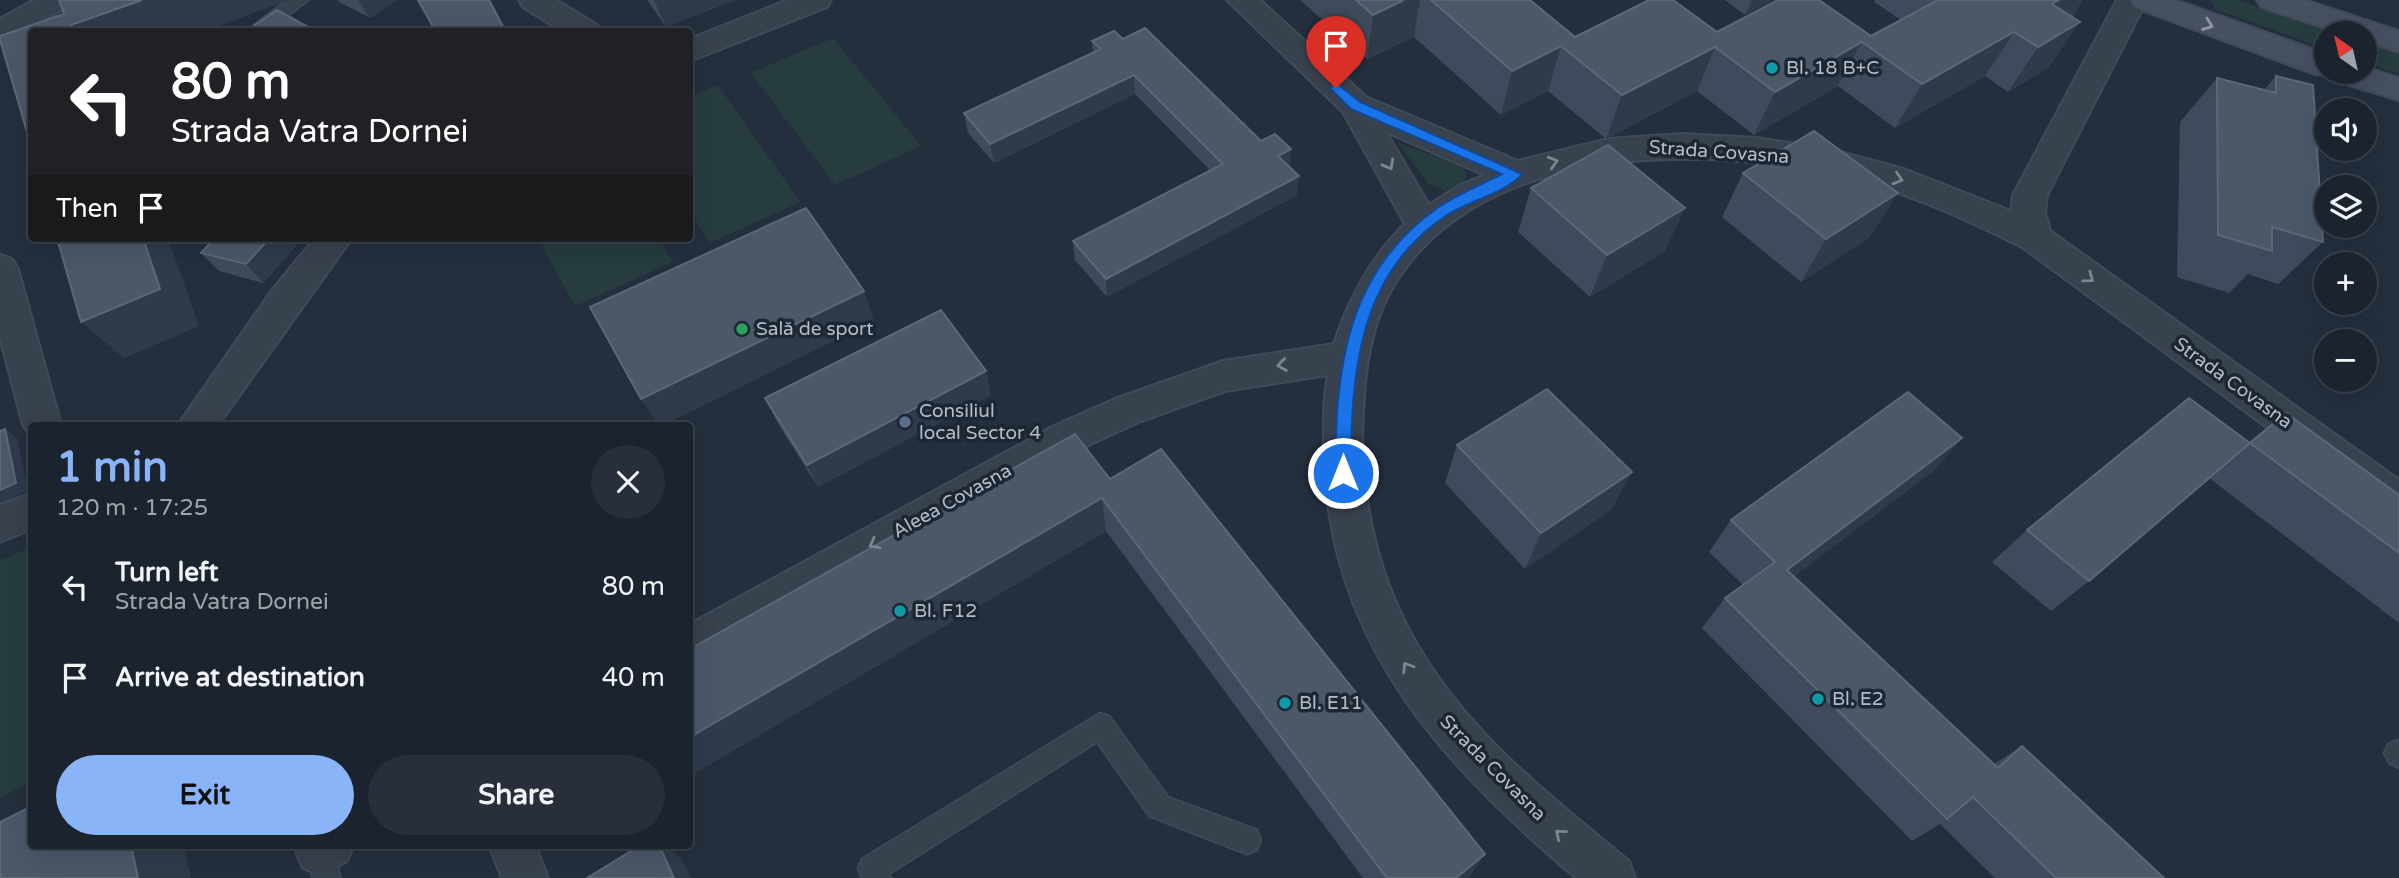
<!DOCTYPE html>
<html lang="en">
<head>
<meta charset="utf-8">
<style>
	body { margin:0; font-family:"Varela Round",sans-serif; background:#282f3a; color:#f1f3f6; height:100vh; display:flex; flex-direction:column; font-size:26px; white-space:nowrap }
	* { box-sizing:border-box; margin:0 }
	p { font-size:23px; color:#a0a4aa }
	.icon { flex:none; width:38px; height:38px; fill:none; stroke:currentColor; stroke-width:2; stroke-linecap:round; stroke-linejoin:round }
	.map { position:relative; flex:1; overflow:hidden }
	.side { position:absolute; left:28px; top:422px; width:665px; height:427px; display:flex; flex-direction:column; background:#1b232e; border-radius:7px; box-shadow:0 7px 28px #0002,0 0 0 2px #39404a }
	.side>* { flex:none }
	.guide { position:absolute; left:28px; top:28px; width:665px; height:214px; border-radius:7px; box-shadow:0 7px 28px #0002,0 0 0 2px #39404a; background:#202124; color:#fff; overflow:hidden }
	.needle { width:46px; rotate:326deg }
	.fabs { position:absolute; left:2314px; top:21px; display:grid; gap:14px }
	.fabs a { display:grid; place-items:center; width:63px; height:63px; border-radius:50%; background:#1b232e; box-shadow:0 7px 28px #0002,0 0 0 2px #39404a; font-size:35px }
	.pin { position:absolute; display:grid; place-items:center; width:60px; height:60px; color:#fff; margin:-72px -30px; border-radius:50% 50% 50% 0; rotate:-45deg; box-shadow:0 0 7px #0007 }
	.pin .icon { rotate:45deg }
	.me { position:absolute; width:77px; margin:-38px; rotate:0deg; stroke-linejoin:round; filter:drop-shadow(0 0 5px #0008) }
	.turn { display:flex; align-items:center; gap:24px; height:147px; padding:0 28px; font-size:32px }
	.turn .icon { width:91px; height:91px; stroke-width:2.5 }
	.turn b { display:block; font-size:49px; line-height:60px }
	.then { display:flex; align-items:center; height:66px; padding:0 28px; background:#0003; gap:14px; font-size:26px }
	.round { display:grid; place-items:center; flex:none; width:74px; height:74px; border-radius:37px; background:#282f3a }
	.summary { display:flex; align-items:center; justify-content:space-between; height:119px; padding:0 28px }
	h1 { font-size:42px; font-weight:800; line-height:52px; color:#8ab4f8 }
	.button { display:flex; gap:14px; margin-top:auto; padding:14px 28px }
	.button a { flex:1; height:80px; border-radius:42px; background:#8ab4f8; color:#111; font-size:28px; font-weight:800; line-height:80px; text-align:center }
	.button a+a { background:#282f3a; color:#f1f3f6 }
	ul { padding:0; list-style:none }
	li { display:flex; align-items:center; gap:21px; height:91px; padding:0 28px }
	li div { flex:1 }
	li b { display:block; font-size:26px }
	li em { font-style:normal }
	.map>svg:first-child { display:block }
	.green { fill:#263c3f }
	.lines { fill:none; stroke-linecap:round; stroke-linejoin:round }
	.lane-casing { stroke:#414a57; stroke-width:3 }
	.street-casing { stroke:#414a57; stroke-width:4 }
	.secondary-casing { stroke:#414a57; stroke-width:4 }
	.lane { fill:#38414e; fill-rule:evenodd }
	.street { fill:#38414e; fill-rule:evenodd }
	.secondary { fill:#465061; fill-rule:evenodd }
	.wall { fill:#3f4b5c }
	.shaded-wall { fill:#2f3b4b }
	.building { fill:#4b5868; stroke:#5c6777; stroke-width:2 }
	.oneway { stroke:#8e96a5 }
	.oneway2 { stroke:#7c8592 }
	.route { fill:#1a73e8; stroke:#114b97; stroke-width:2 }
	.culture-dot { fill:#0f9aa8; stroke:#1d2633; stroke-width:2.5 }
	.leisure-dot { fill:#2e9e5b; stroke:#1d2633; stroke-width:2.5 }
	.service-dot { fill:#5c6f8a; stroke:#1d2633; stroke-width:2.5 }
	.labels { text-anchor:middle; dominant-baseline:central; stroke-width:7; stroke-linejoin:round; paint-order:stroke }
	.poi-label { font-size:19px; fill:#b4bcc9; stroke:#1d2633; text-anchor:start }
	.street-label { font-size:19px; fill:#b4bcc9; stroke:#1d2633 }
</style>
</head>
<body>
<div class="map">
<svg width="2399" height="878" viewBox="0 0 2399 878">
	<rect width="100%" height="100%" fill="#242f3e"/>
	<g class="green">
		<polygon points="2211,0 2236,0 2334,33 2326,33 2326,49 2215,9"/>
		<polygon points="833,38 921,146 835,185 751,73"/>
		<polygon points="2364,43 2399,55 2399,74 2364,62"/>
		<polygon points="718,85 800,202 710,243 690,212 690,97"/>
		<polygon points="1398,143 1456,163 1465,171 1466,180 1448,192 1429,184"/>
		<polygon points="538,238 658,238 673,262 575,306"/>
		<polygon points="28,548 32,564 31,782 0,798 0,561"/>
	</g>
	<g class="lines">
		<g class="lane-casing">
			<g id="lane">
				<polygon points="287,0 308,0 267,32 245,32"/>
				<polygon points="1100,713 1109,716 1168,797 1257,830 1261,840 1257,850 1247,854 1149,816 1097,742 889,874 891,878 862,878 858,869 862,859"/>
				<polygon points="2397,740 2399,741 2399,768 2390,764 2384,753 2388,744"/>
				<polygon points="303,845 331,845 341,878 313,878"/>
			</g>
		</g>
		<g class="street-casing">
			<g id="street">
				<polygon points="34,0 72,0 68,7 0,42 0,19"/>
				<polygon points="519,0 556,0 597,25 601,32 563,32 523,7"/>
				<polygon points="788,0 831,0 827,7 690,61 690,39"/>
				<path d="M1227,0H1260L1366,97L1518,161L1608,139L1682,134L1757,138L1832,150L1904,169L2011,211L2013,195L2117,0H2147L2047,195L2045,212L2050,231L2399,480V519L2385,514L2022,247C1960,216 1898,188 1831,174C1689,144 1471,146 1390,292C1370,329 1365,371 1363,411C1358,498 1379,586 1426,659C1477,740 1556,801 1629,861L1635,878H1576C1447,768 1334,650 1325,470C1324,439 1322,406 1328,375L1225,391L1141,421L1082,448L705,660L690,665V624L1054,426L1115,399L1223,361L1334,344C1349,298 1370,258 1405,224L1343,112ZM1386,132L1485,175L1462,184L1429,205Z"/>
				<polygon points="315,238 352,238 218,425 178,425 273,289"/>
				<polygon points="0,255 12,259 18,269 61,425 32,425 32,437 23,425 0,337"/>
				<polygon points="32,493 32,529 0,542 0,505"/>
				<polygon points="299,845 354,845 347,861 319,875 303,868 296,852"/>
				<polygon points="489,845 535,845 548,878 502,878"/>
			</g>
		</g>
		<g class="secondary-casing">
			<g id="secondary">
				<polygon points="2130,0 2175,0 2326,54 2326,72 2364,72 2364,67 2399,78 2399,100 2333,80 2330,75 2315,74 2134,7"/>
				<polygon points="2257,0 2304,0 2399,31 2399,52 2364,41 2364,33 2340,33 2261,7"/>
			</g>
		</g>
		<use href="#lane" class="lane"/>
		<use href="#street" class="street"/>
		<use href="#secondary" class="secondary"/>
	</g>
	<g class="wall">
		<polygon points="337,0 397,0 370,18 339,2"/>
		<polygon points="647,0 735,0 666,27"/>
		<polygon points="1300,0 1530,0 1575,37 1717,32 1871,36 1901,20 1874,2 1875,0 2083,0 2072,17 2049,67 2008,92 1985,76 1895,128 1838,86 1754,135 1697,91 1606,139 1548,91 1501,115 1414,37 1367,59"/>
		<polygon points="1725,0 1772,0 1745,15"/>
		<polygon points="1123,39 1261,141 1290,167 1297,195 1107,297 1075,260 1073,241 1210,170 1135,94 994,163 968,133 964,113 1093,53 1092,41"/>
		<polygon points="2276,76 2323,242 2278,284 2248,274 2229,293 2177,277 2180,122 2217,78 2264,90"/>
		<polygon points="1743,173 1870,237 1801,282 1722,217"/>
		<polygon points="1531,188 1665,251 1590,297 1518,232"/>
		<polygon points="215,238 303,238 263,283 219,271 201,253"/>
		<polygon points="991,395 818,487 777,422 765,398"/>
		<polygon points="2286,413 2399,495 2399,623 2209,478 2089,581 2051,611 1992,562 2027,530 2249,442"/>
		<polygon points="1962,438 1932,472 1793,577 1994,764 2022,746 2164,878 1995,878 1940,824 1912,841 1702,628 1725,598 1743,585 1709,552 1731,520"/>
		<polygon points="1457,445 1612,509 1525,569 1445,483"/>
		<polygon points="1110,479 1485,854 1471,874 1467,878 1363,878 1106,531 690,776"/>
	</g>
	<g class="shaded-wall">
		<polygon points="142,0 289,0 202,32 73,32 71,25"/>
		<polygon points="358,0 397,0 370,18"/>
		<polygon points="654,0 735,0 666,27"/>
		<polygon points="1404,0 1420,0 1414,37 1367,59 1373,15"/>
		<polygon points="1752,0 1772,0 1745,15"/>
		<polygon points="2059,0 2083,0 2071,18 2052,4"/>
		<polygon points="2080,22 2049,67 2008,92 2038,47"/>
		<polygon points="2014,32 1985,76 1895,128 1922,84"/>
		<polygon points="1862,42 1838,86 1754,135 1775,92"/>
		<polygon points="1561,46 1548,91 1501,115 1512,71"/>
		<polygon points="1715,47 1697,91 1606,139 1622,95"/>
		<polygon points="1134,75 1135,94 994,163 990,144"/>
		<polygon points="1291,149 1290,168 1278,156"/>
		<polygon points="1299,176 1297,195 1107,297 1106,279"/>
		<polygon points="1898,193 1870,237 1801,282 1826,239"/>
		<polygon points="1685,208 1665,251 1590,297 1607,255"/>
		<polygon points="143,238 168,238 199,326 124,358 81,322"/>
		<polygon points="270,238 303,238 263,283 246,264"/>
		<polygon points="864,291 874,321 664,425 658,425 641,399"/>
		<polygon points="986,371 991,395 818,487 807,465"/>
		<polygon points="5,429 17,438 28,491 0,503"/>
		<polygon points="1962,438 1932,472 1762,601 1787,570"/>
		<polygon points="1632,472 1612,509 1525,569 1541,533"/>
		<polygon points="1102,498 1106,531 690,776 690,737"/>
		<polygon points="131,845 183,845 191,878 138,878"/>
		<polygon points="659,845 666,845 681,858 691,878 674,878"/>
		<polygon points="1485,854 1471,874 1467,878 1456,878"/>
	</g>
	<g class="building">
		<polygon points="59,0 142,0 71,25 73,32 32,32 32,149 0,40 0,36 64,14"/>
		<polygon points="418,0 489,0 506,32 436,32"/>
		<polygon points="1356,0 1404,0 1373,15"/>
		<polygon points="1431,0 1530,0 1575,37 1649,0 1673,0 1717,32 1778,0 1819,0 1871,36 1938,0 2059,0 2052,4 2080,22 2038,47 2014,32 1922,84 1862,42 1775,92 1715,47 1622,95 1561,46 1512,71"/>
		<polygon points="277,10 317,32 245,32"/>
		<polygon points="1145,28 1261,141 1275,134 1291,149 1278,156 1299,176 1106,279 1073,241 1223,164 1134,75 990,144 964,113 1101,49 1092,41 1114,31 1123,39"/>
		<polygon points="2276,76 2313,85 2323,242 2272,227 2272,251 2218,235 2217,78 2276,93"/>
		<polygon points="1814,131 1898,193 1826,239 1743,173"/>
		<polygon points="1608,145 1685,208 1607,255 1531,188"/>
		<polygon points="806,208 864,291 641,399 590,307"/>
		<polygon points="57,238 143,238 160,289 81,322"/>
		<polygon points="215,238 270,238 246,264 201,253"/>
		<polygon points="941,310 986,371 807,465 765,398"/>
		<polygon points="1547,389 1632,472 1541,533 1457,445"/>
		<polygon points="1908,392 1962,438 1787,570 1998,768 2022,746 2164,878 2056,878 1973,797 1947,819 1725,598 1775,562 1731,520"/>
		<polygon points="2189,398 2250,443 2089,581 2027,530"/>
		<polygon points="2286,413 2399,495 2399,553 2250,443"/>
		<polygon points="5,429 16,483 0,490 0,431"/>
		<polygon points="1075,434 1110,479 1161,449 1485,854 1456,878 1387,878 1102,498 690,737 690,649"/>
		<polygon points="32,806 32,845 131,845 138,878 1,878 0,871 0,822"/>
		<polygon points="641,845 659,845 674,878 587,878"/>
	</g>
	<defs><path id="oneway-chevron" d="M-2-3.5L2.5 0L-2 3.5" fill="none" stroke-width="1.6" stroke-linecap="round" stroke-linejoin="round" transform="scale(1.75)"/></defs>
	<use class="oneway" href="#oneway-chevron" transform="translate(2208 25) rotate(21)"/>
	<g class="oneway2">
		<use href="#oneway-chevron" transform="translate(1553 162) rotate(-16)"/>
		<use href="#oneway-chevron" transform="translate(1389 165) rotate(61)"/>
		<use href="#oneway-chevron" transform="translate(1898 179) rotate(17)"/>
		<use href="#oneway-chevron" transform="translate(2089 278) rotate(36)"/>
		<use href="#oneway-chevron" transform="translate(1282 365) rotate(172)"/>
		<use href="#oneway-chevron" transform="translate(874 544) rotate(151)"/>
		<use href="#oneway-chevron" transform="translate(1407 667) rotate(-122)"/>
		<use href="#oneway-chevron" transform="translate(1560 834) rotate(-140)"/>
	</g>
	<path class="route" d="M1336,83L1360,102L1522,174C1509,191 1467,202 1447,215C1357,274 1351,376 1351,473L1343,480L1335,473C1336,370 1345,274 1436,209C1455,195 1481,185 1502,174L1351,109L1330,88Z"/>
	<g class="culture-dot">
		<circle cx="1772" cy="68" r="7"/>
		<circle cx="900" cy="611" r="7"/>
		<circle cx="1818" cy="699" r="7"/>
		<circle cx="1285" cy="703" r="7"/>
	</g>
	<circle class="leisure-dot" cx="742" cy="329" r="7"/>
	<circle class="service-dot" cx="905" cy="422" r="7"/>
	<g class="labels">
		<g class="poi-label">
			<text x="1786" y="68">Bl. 18 B+C</text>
			<text x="756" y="329">Sală de sport</text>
			<text x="919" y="411">Consiliul<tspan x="919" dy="22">local Sector 4</tspan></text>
			<text x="914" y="611">Bl. F12</text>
			<text x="1832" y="699">Bl. E2</text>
			<text x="1299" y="703">Bl. E11</text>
		</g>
		<g class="street-label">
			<text transform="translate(1719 152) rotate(4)">Strada Covasna</text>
			<text transform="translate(2233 383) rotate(36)">Strada Covasna</text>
			<text transform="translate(952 501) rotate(-29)">Aleea Covasna</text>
			<text transform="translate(1493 768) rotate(45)">Strada Covasna</text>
		</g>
	</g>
</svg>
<div class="fabs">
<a><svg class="needle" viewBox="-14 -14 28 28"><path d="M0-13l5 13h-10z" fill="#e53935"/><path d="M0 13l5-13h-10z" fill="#a0a4aa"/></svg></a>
<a><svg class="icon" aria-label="sound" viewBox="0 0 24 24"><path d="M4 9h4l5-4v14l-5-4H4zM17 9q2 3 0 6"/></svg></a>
<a><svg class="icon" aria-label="layers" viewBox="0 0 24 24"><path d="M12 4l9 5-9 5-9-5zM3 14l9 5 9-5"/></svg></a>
<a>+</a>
<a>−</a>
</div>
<div class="pin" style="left:1336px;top:88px;background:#d93025"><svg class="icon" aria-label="arrive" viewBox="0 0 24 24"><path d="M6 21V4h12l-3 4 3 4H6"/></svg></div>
<svg class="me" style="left:1343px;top:473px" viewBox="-20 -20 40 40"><circle r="17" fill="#1a73e8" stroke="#fff" stroke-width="3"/><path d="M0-11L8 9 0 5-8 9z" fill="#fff"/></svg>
<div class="guide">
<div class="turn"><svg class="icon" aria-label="left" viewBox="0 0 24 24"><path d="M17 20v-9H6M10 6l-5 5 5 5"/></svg><div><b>80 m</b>Strada Vatra Dornei</div></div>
<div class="then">Then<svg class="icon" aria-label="arrive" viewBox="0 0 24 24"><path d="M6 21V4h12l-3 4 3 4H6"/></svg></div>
</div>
<section class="side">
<div class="summary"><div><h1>1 min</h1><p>120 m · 17:25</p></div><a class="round"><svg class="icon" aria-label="close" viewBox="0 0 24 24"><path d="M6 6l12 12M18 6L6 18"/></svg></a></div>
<ul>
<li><svg class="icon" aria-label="left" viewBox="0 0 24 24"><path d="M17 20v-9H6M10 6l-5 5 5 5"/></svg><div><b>Turn left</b><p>Strada Vatra Dornei</p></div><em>80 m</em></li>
<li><svg class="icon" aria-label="arrive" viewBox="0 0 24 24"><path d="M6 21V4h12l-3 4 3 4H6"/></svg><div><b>Arrive at destination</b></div><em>40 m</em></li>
</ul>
<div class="button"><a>Exit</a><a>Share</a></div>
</section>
</div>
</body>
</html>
